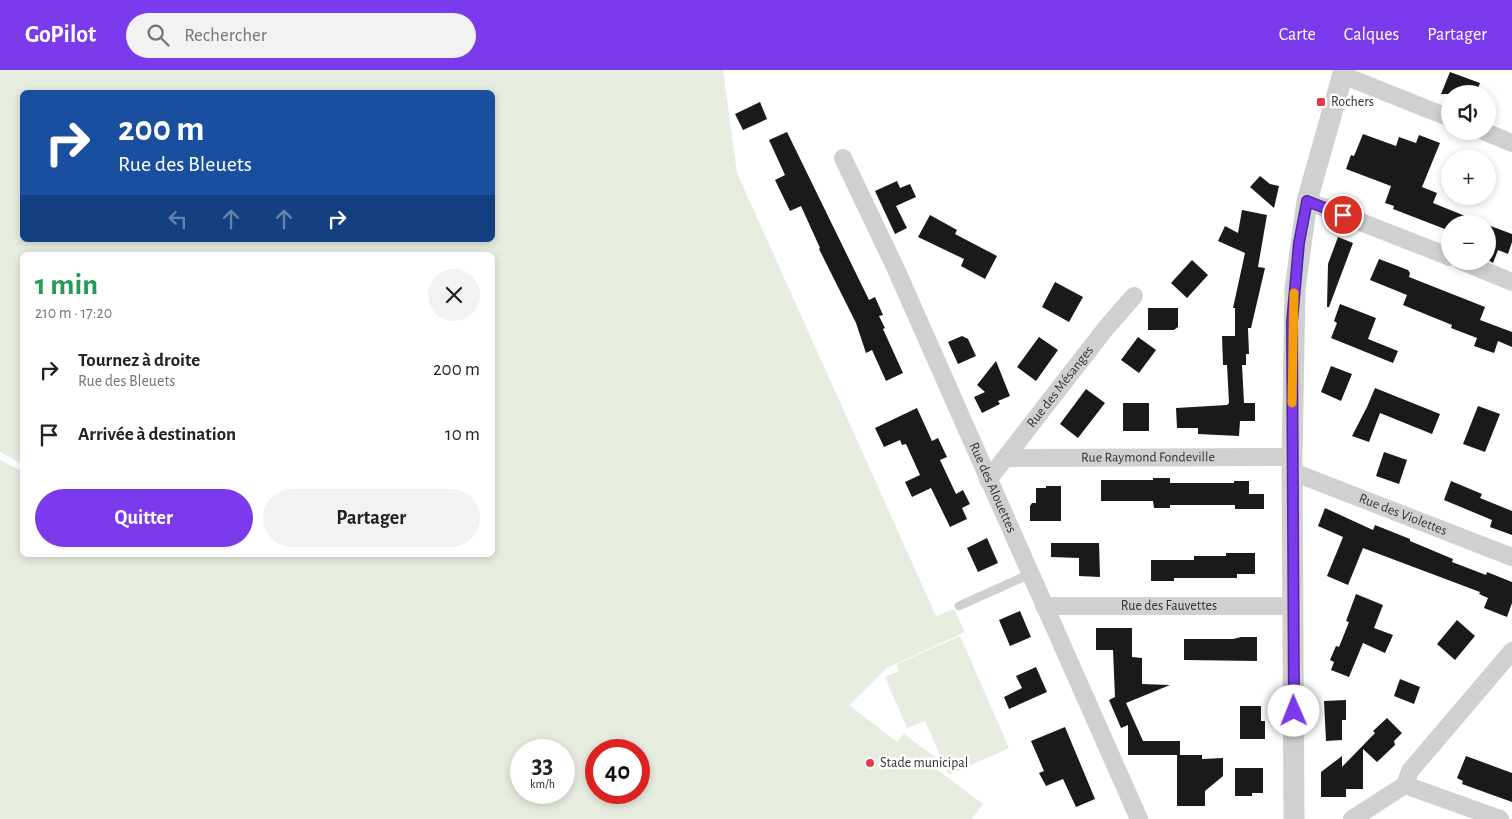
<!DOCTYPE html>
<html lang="fr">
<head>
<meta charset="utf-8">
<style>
	body { margin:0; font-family:"Alegreya Sans",sans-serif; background:#f2f2f2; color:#222; height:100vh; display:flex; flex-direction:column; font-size:19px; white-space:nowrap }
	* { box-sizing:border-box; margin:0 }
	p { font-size:16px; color:#767676 }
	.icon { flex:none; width:28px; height:28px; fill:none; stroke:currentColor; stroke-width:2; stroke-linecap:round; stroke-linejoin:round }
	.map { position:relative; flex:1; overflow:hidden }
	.drawer { position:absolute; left:20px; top:182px; width:475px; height:305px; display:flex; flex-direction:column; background:#fff; border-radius:8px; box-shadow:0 2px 8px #0003 }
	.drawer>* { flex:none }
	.hud { position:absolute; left:20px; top:20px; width:475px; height:152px; border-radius:8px; box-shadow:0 2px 8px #0003; background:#1a4fa0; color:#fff; overflow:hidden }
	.fabs { position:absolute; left:1441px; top:15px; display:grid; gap:10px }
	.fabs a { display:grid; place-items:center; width:55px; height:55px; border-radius:50%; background:#fff; box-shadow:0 2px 8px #0003; font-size:25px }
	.speed { position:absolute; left:510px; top:669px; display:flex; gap:10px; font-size:25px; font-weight:700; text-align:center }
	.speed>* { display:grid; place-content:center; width:65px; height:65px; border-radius:50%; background:#fff; box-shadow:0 2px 8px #0003; line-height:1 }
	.speed small { font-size:12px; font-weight:400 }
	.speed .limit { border:8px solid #d22; background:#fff; color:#111 }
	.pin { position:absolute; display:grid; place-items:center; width:42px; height:42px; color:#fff; margin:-21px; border:2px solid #fff; border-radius:50%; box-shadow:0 1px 5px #0007 }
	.me { position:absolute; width:55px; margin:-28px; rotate:359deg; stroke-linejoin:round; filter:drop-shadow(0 0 4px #0008) }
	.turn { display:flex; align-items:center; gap:18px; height:105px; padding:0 15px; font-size:22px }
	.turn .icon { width:65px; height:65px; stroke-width:2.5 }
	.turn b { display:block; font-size:35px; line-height:42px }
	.lanes { display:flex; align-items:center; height:48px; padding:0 15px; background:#0003; justify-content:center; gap:25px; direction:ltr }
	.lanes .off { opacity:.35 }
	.round { display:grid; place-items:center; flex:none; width:52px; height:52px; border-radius:26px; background:#f2f2f2 }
	.headline { display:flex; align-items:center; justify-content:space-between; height:85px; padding:0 15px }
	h1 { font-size:30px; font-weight:700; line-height:38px; color:#1e9e55 }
	.button { display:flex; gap:10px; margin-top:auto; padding:10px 15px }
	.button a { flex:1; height:58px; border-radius:30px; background:#7c3aed; color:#fff; font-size:20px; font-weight:700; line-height:58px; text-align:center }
	.button a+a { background:#f2f2f2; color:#222 }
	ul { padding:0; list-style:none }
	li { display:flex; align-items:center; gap:15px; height:65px; padding:0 15px }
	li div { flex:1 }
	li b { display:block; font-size:19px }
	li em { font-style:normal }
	header { display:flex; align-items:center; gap:30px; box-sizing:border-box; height:70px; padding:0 25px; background:#7c3aed; color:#fff }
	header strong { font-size:24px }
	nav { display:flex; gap:28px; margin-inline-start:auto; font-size:18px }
	.search { width:350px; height:45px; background:#f2f2f2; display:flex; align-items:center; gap:12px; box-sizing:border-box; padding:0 18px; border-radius:28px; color:#767676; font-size:19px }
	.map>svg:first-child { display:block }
	.green { fill:#e6ecdf; fill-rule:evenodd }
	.building { fill:#1a1a1a }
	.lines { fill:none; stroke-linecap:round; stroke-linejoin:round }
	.service { stroke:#d0d0d0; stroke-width:9 }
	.minor { stroke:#d0d0d0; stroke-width:18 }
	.tertiary { stroke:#d0d0d0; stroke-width:21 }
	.route-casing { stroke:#51269a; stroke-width:12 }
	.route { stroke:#7c3aed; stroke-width:9 }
	.slow { stroke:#f59e0b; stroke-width:9 }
	.poi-dot { fill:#e63946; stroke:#fff; stroke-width:2 }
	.labels { text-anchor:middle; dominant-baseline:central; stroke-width:5; stroke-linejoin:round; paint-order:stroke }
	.poi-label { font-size:14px; fill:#333; stroke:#fff; text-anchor:start }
	.street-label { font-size:14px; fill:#333; stroke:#fff }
</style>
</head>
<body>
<header>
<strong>GoPilot</strong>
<div class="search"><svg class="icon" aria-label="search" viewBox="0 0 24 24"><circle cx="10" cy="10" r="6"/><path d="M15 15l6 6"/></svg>Rechercher</div>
<nav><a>Carte</a><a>Calques</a><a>Partager</a></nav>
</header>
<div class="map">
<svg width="1512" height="749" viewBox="0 0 1512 749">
	<rect width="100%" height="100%" fill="#fff"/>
	<g class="green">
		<path d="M0,0H723L737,103L936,546L954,539L965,562L887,598L849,635L897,672L904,664L939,690L934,697L983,734L972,749H0V390L22,401V485H492V185H22V394L0,382ZM492,22V170H22V22ZM521,680H564V722H521ZM596,680H639V722H596Z"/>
		<polygon points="960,566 1009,678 949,705 925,651 907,658 885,607 899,601 897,594"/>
	</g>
	<g class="building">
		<polygon points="1450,2 1480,13 1476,24 1441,24"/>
		<polygon points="760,32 767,49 743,60 735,44"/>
		<polygon points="787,62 869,230 875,227 883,245 879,246 885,258 883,259 903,303 886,311 872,280 866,283 856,253 819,179 820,178 801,136 790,141 775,110 785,105 769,70"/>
		<polygon points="1363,64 1396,76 1399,67 1416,73 1419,65 1440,73 1422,117 1437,123 1433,133 1485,154 1450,154 1450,161 1393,139 1394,136 1385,133 1391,116 1346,99 1351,85 1354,86"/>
		<polygon points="1260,106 1270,114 1279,116 1274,138 1250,117"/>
		<polygon points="897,111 900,118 910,114 916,127 896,136 907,158 895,164 875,121"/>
		<polygon points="1242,140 1267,145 1258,197 1265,198 1251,258 1248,258 1249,284 1246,284 1246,295 1242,295 1244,333 1255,333 1255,351 1240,351 1239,366 1198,364 1198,358 1177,358 1176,338 1227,335 1229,333 1227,295 1223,295 1222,266 1235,266 1235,238 1233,238 1245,183 1218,171 1225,156 1238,163"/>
		<polygon points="930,145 957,160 955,164 997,186 985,209 961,196 964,189 918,167"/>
		<polygon points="1488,155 1512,164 1512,172 1508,184 1498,180 1493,193 1488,190"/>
		<polygon points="1338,167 1353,173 1329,237 1327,237 1328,194"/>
		<polygon points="1379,189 1408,200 1410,203 1409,207 1485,237 1480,250 1512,262 1512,277 1498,271 1494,283 1474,276 1477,268 1451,258 1452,255 1403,235 1407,225 1370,210"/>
		<polygon points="1192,190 1208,205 1187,228 1171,213"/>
		<polygon points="1055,212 1083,227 1069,252 1042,237"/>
		<polygon points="1340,234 1376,248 1368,269 1398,281 1393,293 1331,268 1337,253 1334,251"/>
		<polygon points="1148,238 1178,238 1178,257 1174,260 1148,260"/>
		<polygon points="962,266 968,269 976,286 958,294 948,272"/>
		<polygon points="1039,267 1058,280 1036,311 1017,297"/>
		<polygon points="1138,267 1156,280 1139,303 1121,290"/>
		<polygon points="996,291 1010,326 998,331 1000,334 982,343 974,327 985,322 977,315"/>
		<polygon points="1331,296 1352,304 1341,331 1321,322"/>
		<polygon points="1375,318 1440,344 1432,364 1380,343 1369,372 1352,366 1367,337"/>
		<polygon points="1086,319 1105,333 1078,368 1060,354"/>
		<rect x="1123" y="333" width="26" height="28"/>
		<polygon points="1478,336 1500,344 1485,382 1463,374"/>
		<polygon points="917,338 932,371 938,368 947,387 940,390 956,424 963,420 970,434 962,438 967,449 950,457 931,418 912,427 905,412 920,405 906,374 902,375 900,370 884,377 875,358"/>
		<polygon points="1384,382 1407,390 1399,414 1376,406"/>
		<polygon points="1153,408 1170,408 1170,413 1234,413 1234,411 1249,411 1249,424 1264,424 1264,439 1235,439 1235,435 1170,435 1170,438 1154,438 1153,431 1101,431 1101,410 1153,410"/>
		<polygon points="1451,411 1482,424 1480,428 1512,441 1512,465 1490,457 1492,450 1444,430"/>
		<polygon points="1046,416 1061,416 1061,451 1030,451 1030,436 1032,433 1036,433 1036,418 1046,418"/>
		<polygon points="1325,438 1373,460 1375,455 1410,469 1410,471 1453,489 1452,492 1486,505 1487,502 1512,512 1512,533 1507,547 1484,538 1488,528 1479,524 1480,522 1363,478 1348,515 1327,506 1343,467 1318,456"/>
		<polygon points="987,468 998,493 978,502 967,478"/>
		<polygon points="1051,473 1099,473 1100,507 1079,506 1079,488 1051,487"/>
		<polygon points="1226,483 1255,483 1255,504 1237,504 1237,508 1174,508 1174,511 1151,511 1151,490 1194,490 1194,486 1226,486"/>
		<polygon points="1356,524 1383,535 1374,558 1393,565 1385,583 1363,573 1349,607 1331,600 1334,592 1330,590 1336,576 1339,577 1349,552 1346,551"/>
		<polygon points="1020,541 1031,567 1010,576 999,550"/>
		<polygon points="1457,550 1475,566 1455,590 1437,574"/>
		<polygon points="1096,558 1132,558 1132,587 1142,588 1142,614 1170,615 1126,633 1143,671 1180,671 1180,685 1128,685 1128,655 1121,658 1109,630 1115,627 1113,580 1096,580"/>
		<polygon points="1241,567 1257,567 1257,591 1184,590 1184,569 1233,569"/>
		<polygon points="1036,597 1047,622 1009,639 1004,627 1022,618 1016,606"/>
		<polygon points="1400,609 1420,617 1414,634 1394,626"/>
		<polygon points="1346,630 1346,650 1342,650 1342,670 1326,671 1324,631"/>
		<polygon points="1240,636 1261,636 1261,651 1265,651 1265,669 1240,669"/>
		<polygon points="1387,648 1402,663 1394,671 1395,675 1377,692 1363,679 1363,719 1346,719 1346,727 1321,727 1321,702 1342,686 1342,697 1375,663 1373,661"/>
		<polygon points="1065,657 1095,729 1076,737 1063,709 1046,716 1039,703 1044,701 1031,671"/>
		<polygon points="1177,685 1202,685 1202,689 1223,688 1223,706 1205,721 1205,736 1177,736"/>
		<polygon points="1466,686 1512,703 1512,732 1462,714 1463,711 1457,708"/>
		<polygon points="1235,698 1263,698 1263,723 1252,723 1252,726 1235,726"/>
	</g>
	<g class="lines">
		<polyline class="service" points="959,536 1030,504"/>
		<g class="minor">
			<polyline points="1342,5 1450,48"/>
			<polyline points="1483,61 1512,73"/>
			<path id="s1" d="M843,88L895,197L1139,749"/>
			<polyline points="1307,131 1450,187"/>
			<polyline points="1461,191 1512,212"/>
			<path id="s2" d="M1006,388L1292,387"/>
			<path id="s3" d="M1293,402L1512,487"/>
			<path id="s4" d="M988,410L1106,258L1134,226"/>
			<path id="s5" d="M1044,536H1293"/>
			<polyline points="1405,715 1500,749"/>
			<polyline points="1352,749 1405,715 1410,701 1512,581"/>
		</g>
		<polyline class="tertiary" points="1294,749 1292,387 1295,219 1307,131 1344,0"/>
	</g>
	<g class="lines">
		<g class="route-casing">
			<polyline id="route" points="1294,641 1292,252 1299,173 1307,131 1343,145"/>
		</g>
		<use href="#route" class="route"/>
		<polyline class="slow" points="1292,333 1294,223"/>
	</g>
	<g class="poi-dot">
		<rect x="1316" y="27" width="10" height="10" rx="2.5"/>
		<circle cx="870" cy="693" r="5"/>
	</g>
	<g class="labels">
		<g class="poi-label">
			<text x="1331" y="32">Rochers</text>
			<text x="880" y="693">Stade municipal</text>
		</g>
		<g class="street-label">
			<text stroke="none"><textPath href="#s4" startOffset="118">Rue des Mésanges</textPath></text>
			<text stroke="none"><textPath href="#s2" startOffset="142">Rue Raymond Fondeville</textPath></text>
			<text stroke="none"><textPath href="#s1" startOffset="362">Rue des Alouettes</textPath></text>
			<text stroke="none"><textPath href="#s3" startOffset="118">Rue des Violettes</textPath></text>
			<text stroke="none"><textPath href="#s5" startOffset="125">Rue des Fauvettes</textPath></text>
		</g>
	</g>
</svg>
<div class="fabs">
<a><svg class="icon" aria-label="sound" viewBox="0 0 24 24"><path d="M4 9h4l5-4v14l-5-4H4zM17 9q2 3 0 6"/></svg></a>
<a>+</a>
<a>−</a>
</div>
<div class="speed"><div>33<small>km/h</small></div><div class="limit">40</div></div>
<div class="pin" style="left:1343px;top:145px;background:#d93025"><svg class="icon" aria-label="arrive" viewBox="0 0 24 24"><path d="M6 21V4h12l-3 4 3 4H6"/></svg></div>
<svg class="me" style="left:1294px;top:641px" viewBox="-20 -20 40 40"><circle r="19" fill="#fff"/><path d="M0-13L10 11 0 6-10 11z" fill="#7c3aed"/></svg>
<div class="hud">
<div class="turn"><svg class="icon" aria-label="right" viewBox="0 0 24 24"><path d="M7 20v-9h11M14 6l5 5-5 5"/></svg><div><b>200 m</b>Rue des Bleuets</div></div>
<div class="lanes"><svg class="icon off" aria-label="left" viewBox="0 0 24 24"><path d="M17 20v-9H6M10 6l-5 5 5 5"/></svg><svg class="icon off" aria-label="ahead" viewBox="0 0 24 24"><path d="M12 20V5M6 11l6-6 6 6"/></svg><svg class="icon off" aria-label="ahead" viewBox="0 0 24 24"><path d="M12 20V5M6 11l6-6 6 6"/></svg><svg class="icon" aria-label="right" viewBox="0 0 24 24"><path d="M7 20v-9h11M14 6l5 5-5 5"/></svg></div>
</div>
<section class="drawer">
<div class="headline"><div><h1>1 min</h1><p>210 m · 17:20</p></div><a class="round"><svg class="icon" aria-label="close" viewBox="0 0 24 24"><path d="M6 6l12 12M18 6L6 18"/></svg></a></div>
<ul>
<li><svg class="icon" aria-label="right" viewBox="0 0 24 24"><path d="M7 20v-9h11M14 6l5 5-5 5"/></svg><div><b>Tournez à droite</b><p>Rue des Bleuets</p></div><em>200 m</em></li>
<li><svg class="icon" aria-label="arrive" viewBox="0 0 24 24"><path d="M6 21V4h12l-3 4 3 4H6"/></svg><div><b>Arrivée à destination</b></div><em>10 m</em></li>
</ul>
<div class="button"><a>Quitter</a><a>Partager</a></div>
</section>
</div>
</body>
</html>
